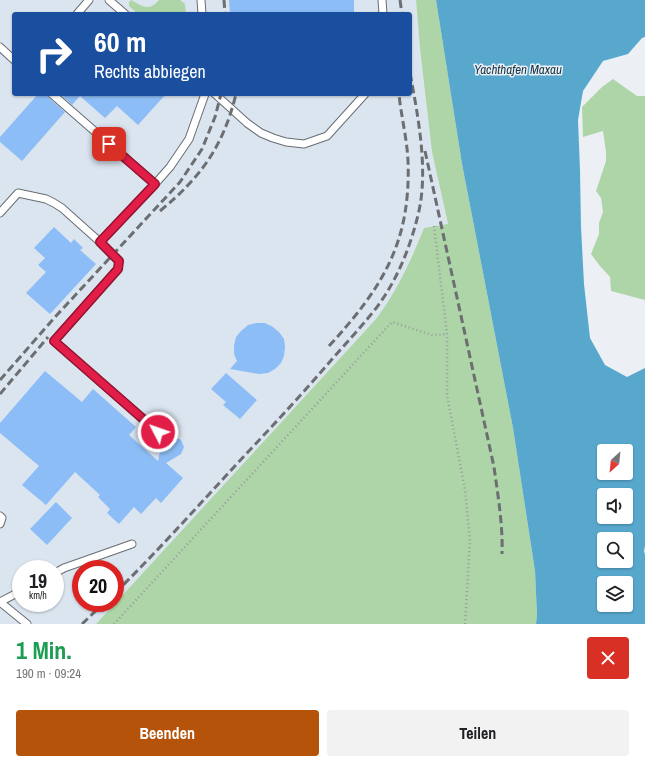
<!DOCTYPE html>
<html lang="de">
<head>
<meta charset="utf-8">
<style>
	body { margin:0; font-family:"Archivo Narrow",sans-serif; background:#f2f2f2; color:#202124; height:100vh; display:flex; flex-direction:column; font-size:15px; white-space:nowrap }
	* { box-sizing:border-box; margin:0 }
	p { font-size:13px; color:#757577 }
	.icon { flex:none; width:22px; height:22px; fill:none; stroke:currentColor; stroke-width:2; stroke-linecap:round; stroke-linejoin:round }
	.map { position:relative; height:624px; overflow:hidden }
	.details { display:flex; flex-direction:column; background:#fff; flex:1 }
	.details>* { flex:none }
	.guide { position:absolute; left:12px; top:12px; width:400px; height:84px; border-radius:4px; box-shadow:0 1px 3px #0004; background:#1a4fa0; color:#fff; overflow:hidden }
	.needle { width:26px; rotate:207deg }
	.fabs { position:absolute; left:597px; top:444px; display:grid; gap:8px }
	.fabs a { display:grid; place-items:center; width:36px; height:36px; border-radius:4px; background:#fff; box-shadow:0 1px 3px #0004; font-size:20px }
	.speed { position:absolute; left:12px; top:560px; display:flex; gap:8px; font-size:20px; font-weight:700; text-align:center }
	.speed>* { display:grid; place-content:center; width:52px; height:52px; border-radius:50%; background:#fff; box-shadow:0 1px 3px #0004; line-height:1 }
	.speed small { font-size:10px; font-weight:400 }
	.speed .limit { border:6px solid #d22; background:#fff; color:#111 }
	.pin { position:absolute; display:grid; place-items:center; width:34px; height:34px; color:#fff; margin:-17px; border-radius:8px; box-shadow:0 2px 6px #0006 }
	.me { position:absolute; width:44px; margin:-22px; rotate:311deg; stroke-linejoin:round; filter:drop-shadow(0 0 3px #0008) }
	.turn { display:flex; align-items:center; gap:14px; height:84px; padding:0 16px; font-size:18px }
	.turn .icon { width:52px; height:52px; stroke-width:2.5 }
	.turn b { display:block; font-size:28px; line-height:34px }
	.round { display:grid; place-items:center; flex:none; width:42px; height:42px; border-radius:4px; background:#f2f2f2 }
	.head { display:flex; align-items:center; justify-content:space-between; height:68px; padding:0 16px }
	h1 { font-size:24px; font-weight:800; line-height:30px; color:#1e9e55 }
	.primary-button { display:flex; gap:8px; margin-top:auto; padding:8px 16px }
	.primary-button a { flex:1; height:46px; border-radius:4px; background:#b45309; color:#fff; font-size:16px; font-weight:800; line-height:46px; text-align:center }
	.primary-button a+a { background:#f2f2f2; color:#202124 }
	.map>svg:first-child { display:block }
	.built { fill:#dbe5f0; fill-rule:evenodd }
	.green { fill:#aed5a7 }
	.water { fill:#58a8ce; fill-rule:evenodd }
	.building { fill:#8dbdf6 }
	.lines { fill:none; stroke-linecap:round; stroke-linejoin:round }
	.service-casing { stroke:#696d72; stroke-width:9 }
	.path { stroke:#989a9e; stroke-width:2.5; stroke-dasharray:1 3; stroke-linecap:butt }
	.service { stroke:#fff; stroke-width:7 }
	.rail { stroke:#6c6e71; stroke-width:3; stroke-dasharray:8 4; stroke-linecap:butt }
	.route-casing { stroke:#92132f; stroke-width:10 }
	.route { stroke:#e11d48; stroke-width:7 }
	.labels { text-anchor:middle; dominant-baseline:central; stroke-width:3; stroke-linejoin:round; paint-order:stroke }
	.water-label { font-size:13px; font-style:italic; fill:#123647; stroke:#ecf0f5 }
</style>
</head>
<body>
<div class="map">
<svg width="645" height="624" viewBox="0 0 645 624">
	<rect width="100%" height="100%" fill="#ecf0f5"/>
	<path class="built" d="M0,0H416L420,49L432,152L455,258L424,228L401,280L388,302L376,319L96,624H0ZM14,14H410V94H14ZM21,569H55V603H21ZM81,569H115V603H81Z"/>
	<g class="green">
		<path d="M131,0C141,5 148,13 159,0H180L185,4L186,14H138L129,6V2Z"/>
		<path d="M416,0H436L462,164L513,428L535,571L537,615L536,624H96L376,319C397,291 411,260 424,228L448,224L432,152L420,49Z"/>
		<polygon points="613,79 637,96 645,96 645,300 611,291 610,277 600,266 591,254 599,234 599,223 603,212 601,198 596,191 606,161 606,152 603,131 583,137 582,107 602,87"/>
	</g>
	<path class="water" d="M436,0H645V37L642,38L628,54L603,61L583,91L578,120L580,170L581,227L584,284L590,338L605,365L627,377L645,368V546L644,551L645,555V624H536L537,615L535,571L513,428L462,164ZM604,451H626V473H604ZM604,495H626V517H604ZM604,539H626V561H604ZM604,583H626V605H604Z"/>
	<g class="building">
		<polygon points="229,0 354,0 354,14 230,14"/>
		<polygon points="38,94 47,94 49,98 65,112 22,161 0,142 0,137"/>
		<polygon points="60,94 166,94 138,125 117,106 105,118 80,96 72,105"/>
		<polygon points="54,227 71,243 74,239 83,248 80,250 96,264 50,314 26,293 46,272 38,265 45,258 34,248"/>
		<polygon points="256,323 265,323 273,327 279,332 284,339 285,347 284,356 281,363 275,369 268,373 259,374 230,369 237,361 234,354 234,346 236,337 241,331 248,325"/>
		<polygon points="45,371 82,402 93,389 136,427 129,435 158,461 162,442 164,439 173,436 181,440 184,447 181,454 166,463 183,478 161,503 156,498 141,514 134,507 119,524 107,513 110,509 98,497 100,495 75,472 46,505 22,485 39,466 0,433 0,423"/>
		<polygon points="226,373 257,400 240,419 223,405 226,402 211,389"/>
		<polygon points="56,502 72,518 47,545 30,529"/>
	</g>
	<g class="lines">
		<g class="service-casing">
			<g id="service">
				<polyline points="109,0 125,14"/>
				<polyline points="201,0 202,14"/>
				<polyline points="382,0 383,14"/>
				<polyline points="77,14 89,0"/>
				<polyline points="0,47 14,60"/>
				<polyline points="52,94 155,184 170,167 189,139 205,94"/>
				<polyline points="215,94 247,123 261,133 273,138 286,142 304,144 327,136 365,94"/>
				<polyline points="155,184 100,242 119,261 118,269 54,341 158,432"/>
				<polyline points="0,213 18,193 46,199 54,203 62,208 100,242"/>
				<polyline points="0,516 2,518 0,524"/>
				<polyline points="55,573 64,568 132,544"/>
				<polyline points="0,602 27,624"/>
				<polyline points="0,602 21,591"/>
			</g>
		</g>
		<g class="path">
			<polyline points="434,226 447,334 447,395 465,490 470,541 465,624"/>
			<polyline points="114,624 392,322 432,335 447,334"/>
		</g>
		<use href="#service" class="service"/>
		<g class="rail">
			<polyline points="224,0 225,14"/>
			<polyline points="400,0 402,14"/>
			<path d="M425,151L494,467C498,496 503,525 502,554"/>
			<path d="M160,211C201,177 223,147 236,94"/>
			<path d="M329,346C382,288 411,243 408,161C407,138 401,116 399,94"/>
			<polyline points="0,380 56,316 180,182 202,149 215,117 221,94"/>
			<polyline points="0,394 48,337"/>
			<path d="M115,593C161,548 204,499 248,452C277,421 306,390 333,358C348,341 363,325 377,307C397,280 410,248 418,215C429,172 418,116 410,73"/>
			<polyline points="82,624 104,603"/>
		</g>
	</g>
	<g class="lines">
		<g class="route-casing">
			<polyline id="route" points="109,144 155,184 100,242 119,261 118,269 54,341 158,432"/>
		</g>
		<use href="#route" class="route"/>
	</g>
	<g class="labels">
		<g class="water-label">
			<text x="518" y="69">Yachthafen Maxau</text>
		</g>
	</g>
</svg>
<div class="fabs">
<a><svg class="needle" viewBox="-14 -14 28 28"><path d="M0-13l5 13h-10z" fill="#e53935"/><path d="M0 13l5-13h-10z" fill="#757577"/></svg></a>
<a><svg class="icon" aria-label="sound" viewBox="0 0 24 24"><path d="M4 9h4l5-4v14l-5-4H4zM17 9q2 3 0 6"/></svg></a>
<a><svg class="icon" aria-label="search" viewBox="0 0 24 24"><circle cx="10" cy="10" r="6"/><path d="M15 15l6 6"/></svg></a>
<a><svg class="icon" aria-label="layers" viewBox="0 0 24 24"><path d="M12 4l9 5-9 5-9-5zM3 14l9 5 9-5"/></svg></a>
</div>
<div class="speed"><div>19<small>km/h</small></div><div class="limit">20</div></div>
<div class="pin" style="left:109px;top:144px;background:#d93025"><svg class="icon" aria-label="arrive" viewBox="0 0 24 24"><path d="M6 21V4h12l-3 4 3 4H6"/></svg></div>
<svg class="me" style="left:158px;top:432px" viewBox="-20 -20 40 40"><circle r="17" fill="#e11d48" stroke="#fff" stroke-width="3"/><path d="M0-11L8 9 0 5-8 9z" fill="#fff"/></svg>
<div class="guide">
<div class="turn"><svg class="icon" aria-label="right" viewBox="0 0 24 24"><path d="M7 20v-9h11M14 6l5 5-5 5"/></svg><div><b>60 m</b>Rechts abbiegen</div></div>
</div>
</div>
<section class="details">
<div class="head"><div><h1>1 Min.</h1><p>190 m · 09:24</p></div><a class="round" style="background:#d93025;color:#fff"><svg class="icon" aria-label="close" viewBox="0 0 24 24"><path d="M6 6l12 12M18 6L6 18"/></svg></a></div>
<div class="primary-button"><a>Beenden</a><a>Teilen</a></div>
</section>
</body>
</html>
